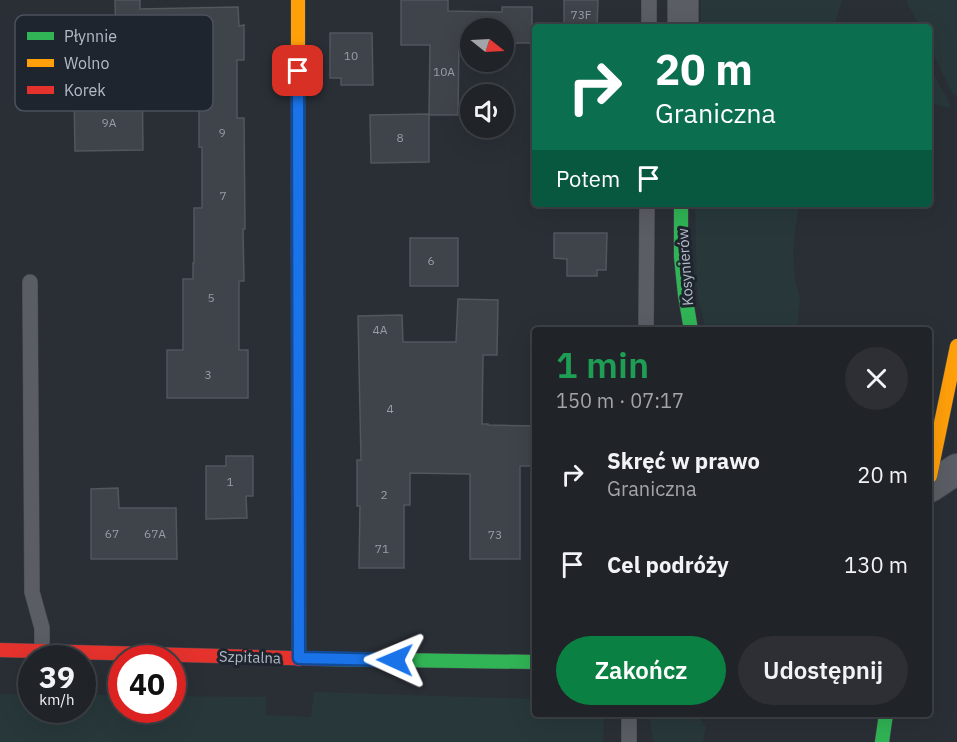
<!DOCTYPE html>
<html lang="pl">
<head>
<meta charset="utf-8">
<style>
	body { margin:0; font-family:"IBM Plex Sans",sans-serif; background:#2d2f34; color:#f1f3f6; height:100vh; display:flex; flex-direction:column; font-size:22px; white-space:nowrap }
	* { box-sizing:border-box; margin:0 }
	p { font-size:20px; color:#a2a4a8 }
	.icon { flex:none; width:33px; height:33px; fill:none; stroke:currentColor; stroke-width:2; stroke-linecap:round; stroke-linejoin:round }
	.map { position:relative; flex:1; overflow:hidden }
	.side { position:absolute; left:532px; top:327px; width:400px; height:390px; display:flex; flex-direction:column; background:#202328; border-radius:6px; box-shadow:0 6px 24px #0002,0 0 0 2px #3d4045 }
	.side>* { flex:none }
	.guide { position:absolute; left:532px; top:24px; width:400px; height:183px; border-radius:6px; box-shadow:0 6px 24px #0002,0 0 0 2px #3d4045; background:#0b6e4f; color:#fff; overflow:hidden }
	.needle { width:39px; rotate:108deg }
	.controls { position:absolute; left:460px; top:18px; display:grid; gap:12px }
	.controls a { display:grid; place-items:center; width:54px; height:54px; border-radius:50%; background:#202328; box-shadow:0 6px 24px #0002,0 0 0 2px #3d4045; font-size:30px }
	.speed { position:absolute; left:18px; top:645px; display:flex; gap:12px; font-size:30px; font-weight:700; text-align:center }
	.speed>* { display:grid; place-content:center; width:78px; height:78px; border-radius:50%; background:#202328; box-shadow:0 6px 24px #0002,0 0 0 2px #3d4045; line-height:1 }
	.speed small { font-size:15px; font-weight:400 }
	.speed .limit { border:9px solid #d22; background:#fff; color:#111 }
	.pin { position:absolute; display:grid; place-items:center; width:51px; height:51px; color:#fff; margin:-26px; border-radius:12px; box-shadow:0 3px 9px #0006 }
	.me { position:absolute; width:66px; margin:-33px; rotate:271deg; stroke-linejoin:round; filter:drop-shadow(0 0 4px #0008) }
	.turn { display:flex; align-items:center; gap:21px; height:126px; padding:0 24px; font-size:27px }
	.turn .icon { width:78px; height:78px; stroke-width:2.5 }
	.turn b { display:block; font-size:42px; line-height:51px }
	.then { display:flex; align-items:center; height:57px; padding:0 24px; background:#0003; gap:12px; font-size:22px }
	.round { display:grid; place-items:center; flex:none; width:63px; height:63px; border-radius:32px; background:#2d2f34 }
	.headline { display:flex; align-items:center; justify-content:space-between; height:102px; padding:0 24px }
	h1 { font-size:36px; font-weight:600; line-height:45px; color:#1e9e55 }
	.cta { display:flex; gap:12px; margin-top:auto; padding:12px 24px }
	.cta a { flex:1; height:69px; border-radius:36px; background:#0b8043; color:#fff; font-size:24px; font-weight:600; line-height:69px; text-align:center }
	.cta a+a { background:#2d2f34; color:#f1f3f6 }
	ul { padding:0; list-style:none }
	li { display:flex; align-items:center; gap:18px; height:90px; padding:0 24px }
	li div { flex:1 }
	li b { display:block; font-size:22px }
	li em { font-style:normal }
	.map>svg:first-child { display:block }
	.green { fill:#28383a }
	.building { fill:#3f434a; stroke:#52565d; stroke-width:1.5 }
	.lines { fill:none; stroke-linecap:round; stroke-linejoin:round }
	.lane-casing { stroke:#484b52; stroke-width:16 }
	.street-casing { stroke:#484b52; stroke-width:32 }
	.fast-casing { stroke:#484b52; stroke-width:15 }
	.slow-casing { stroke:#484b52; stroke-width:15 }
	.jam-casing { stroke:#484b52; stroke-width:15 }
	.lane { stroke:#5a5d63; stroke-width:15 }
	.street { stroke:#5a5d63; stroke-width:30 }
	.fast { stroke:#30b455; stroke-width:14 }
	.slow { stroke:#ff9f0a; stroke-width:14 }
	.jam { stroke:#e5322d; stroke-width:14 }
	.route-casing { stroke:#114b97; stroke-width:15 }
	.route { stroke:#1a73e8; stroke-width:10 }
	.labels { text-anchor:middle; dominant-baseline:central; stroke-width:6; stroke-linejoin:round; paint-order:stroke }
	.number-label { font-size:12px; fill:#989da7 }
	.street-label { font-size:15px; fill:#b5bbc6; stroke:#1e252f }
	.key { fill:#1e252f; stroke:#4b525c; stroke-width:1.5 }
	.key-label { font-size:16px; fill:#b5bbc6 }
</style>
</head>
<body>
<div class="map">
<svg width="957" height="742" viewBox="0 0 957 742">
	<rect width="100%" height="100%" fill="#2a2f36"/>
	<g class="green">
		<polygon points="701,0 842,0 834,27 701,27"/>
		<polygon points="908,0 957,0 957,95 953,94 930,48 930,27 920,27 907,2"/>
		<polygon points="930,68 950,104 950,108 930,103"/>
		<polygon points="695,204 799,204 793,249 794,274 800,299 797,330 706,330 697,292"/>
		<polygon points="314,692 535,699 536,714 604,714 603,742 0,742 0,694 31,695 32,710 82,710 83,695 121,695 122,710 172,710 173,696 266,697 266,715 311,717"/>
		<polygon points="649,714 696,714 706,727 703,742 657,742 653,740"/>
	</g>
	<g class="building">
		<polygon points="115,0 140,0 140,9 238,7 239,26 244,25 244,60 237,60 237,118 244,118 245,229 243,229 244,281 239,281 239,350 248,350 248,398 167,398 167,350 183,350 183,279 193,279 193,263 194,263 194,208 202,208 202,147 199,147 199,61 142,62 143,150 75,151 74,93 117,93"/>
		<polygon points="401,0 448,0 448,11 502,12 502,7 532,7 532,43 504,43 504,28 471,28 471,42 459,42 458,115 429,115 430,45 401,45"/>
		<polygon points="564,0 598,0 597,27 564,27"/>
		<polygon points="330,33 372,33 373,85 341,85 341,78 330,78"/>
		<polygon points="429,114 429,162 371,163 370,115"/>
		<polygon points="554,233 607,233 606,270 597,270 597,276 567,276 567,259 554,258"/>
		<rect x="410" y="238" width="48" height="48"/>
		<polygon points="458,299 498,300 497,355 483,355 482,424 488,424 488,425 536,426 536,466 520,466 520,559 470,559 470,474 410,473 410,505 404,505 404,568 359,568 360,506 357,506 357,460 361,460 358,316 402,315 403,342 456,342"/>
		<polygon points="226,456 253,456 253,496 246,496 247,518 206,519 206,466 226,466"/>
		<polygon points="118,488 119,508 176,508 177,559 91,559 91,489"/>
	</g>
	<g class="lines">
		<g class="lane-casing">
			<g id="lane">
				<polyline points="649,27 649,0"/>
				<polyline points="30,282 32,592 42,628 42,651"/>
				<polyline points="646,330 647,204"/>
				<polyline points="629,742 629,714"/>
			</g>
		</g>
		<g class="street-casing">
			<g id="street">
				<polyline points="683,27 683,0"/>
				<polyline points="930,487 957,469"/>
			</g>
		</g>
		<g class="fast-casing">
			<g id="fast">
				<polyline points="681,204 681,257 685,295 691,330"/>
				<polyline points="325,659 536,662"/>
				<polyline points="882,742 886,714"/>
			</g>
		</g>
		<g class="slow-casing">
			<g id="slow">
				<polyline points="298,0 298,249"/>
				<polyline points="930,476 957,346"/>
			</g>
		</g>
		<g class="jam-casing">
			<g id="jam">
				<polyline points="298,249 299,659"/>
				<polyline points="0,650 325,659"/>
			</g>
		</g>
		<use href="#lane" class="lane"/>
		<use href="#street" class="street"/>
		<use href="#fast" class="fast"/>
		<use href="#slow" class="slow"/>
		<use href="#jam" class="jam"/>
	</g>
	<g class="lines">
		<g class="route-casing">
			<polyline id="route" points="298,71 299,658 395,660"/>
		</g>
		<use href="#route" class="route"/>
	</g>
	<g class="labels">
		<g class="number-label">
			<text x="581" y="14">73F</text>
			<text x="351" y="55">10</text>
			<text x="444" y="71">10A</text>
			<text x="109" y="122">9A</text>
			<text x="222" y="132">9</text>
			<text x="400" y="137">8</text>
			<text x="223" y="195">7</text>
			<text x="431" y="260">6</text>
			<text x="211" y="297">5</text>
			<text x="380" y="329">4A</text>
			<text x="208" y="374">3</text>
			<text x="390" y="408">4</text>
			<text x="230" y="481">1</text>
			<text x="384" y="494">2</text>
			<text x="112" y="533">67</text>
			<text x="155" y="533">67A</text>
			<text x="495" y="534">73</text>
			<text x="382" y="548">71</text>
		</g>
		<g class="street-label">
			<text transform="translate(685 267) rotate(-94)">Kosynierów</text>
			<text transform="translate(250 657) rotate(2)">Szpitalna</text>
		</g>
	</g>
	<rect x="15" y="15" width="198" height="96" rx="9" class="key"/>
	<rect x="27" y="32" width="27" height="8" fill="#30b455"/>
	<rect x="27" y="59" width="27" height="8" fill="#ff9f0a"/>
	<rect x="27" y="86" width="27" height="8" fill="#e5322d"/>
	<g class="key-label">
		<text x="64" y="42">Płynnie</text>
		<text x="64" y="69">Wolno</text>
		<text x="64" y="96">Korek</text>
	</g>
</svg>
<div class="controls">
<a><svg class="needle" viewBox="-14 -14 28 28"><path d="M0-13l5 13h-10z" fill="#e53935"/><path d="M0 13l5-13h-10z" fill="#a2a4a8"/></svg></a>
<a><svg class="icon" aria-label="sound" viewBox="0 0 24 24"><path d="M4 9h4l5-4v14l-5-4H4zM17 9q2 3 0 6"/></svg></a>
</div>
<div class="speed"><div>39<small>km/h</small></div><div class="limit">40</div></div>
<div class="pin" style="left:298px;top:71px;background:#d93025"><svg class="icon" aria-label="arrive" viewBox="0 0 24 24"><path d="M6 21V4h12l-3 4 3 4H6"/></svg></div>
<svg class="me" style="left:395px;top:660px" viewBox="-20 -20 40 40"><path d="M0-17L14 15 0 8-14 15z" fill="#1a73e8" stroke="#fff" stroke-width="4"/></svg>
<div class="guide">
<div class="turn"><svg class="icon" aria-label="right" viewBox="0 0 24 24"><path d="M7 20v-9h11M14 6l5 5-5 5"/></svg><div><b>20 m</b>Graniczna</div></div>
<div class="then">Potem<svg class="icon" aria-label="arrive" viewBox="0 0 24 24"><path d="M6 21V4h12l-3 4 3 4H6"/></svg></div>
</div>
<section class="side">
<div class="headline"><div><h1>1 min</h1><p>150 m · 07:17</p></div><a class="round"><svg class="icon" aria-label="close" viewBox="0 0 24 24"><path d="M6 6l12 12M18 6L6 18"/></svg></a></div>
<ul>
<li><svg class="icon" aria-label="right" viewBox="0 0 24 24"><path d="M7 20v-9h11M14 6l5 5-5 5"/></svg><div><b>Skręć w prawo</b><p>Graniczna</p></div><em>20 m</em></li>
<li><svg class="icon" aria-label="arrive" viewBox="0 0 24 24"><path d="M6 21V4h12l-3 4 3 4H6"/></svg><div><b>Cel podróży</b></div><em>130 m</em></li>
</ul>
<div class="cta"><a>Zakończ</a><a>Udostępnij</a></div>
</section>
</div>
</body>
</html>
